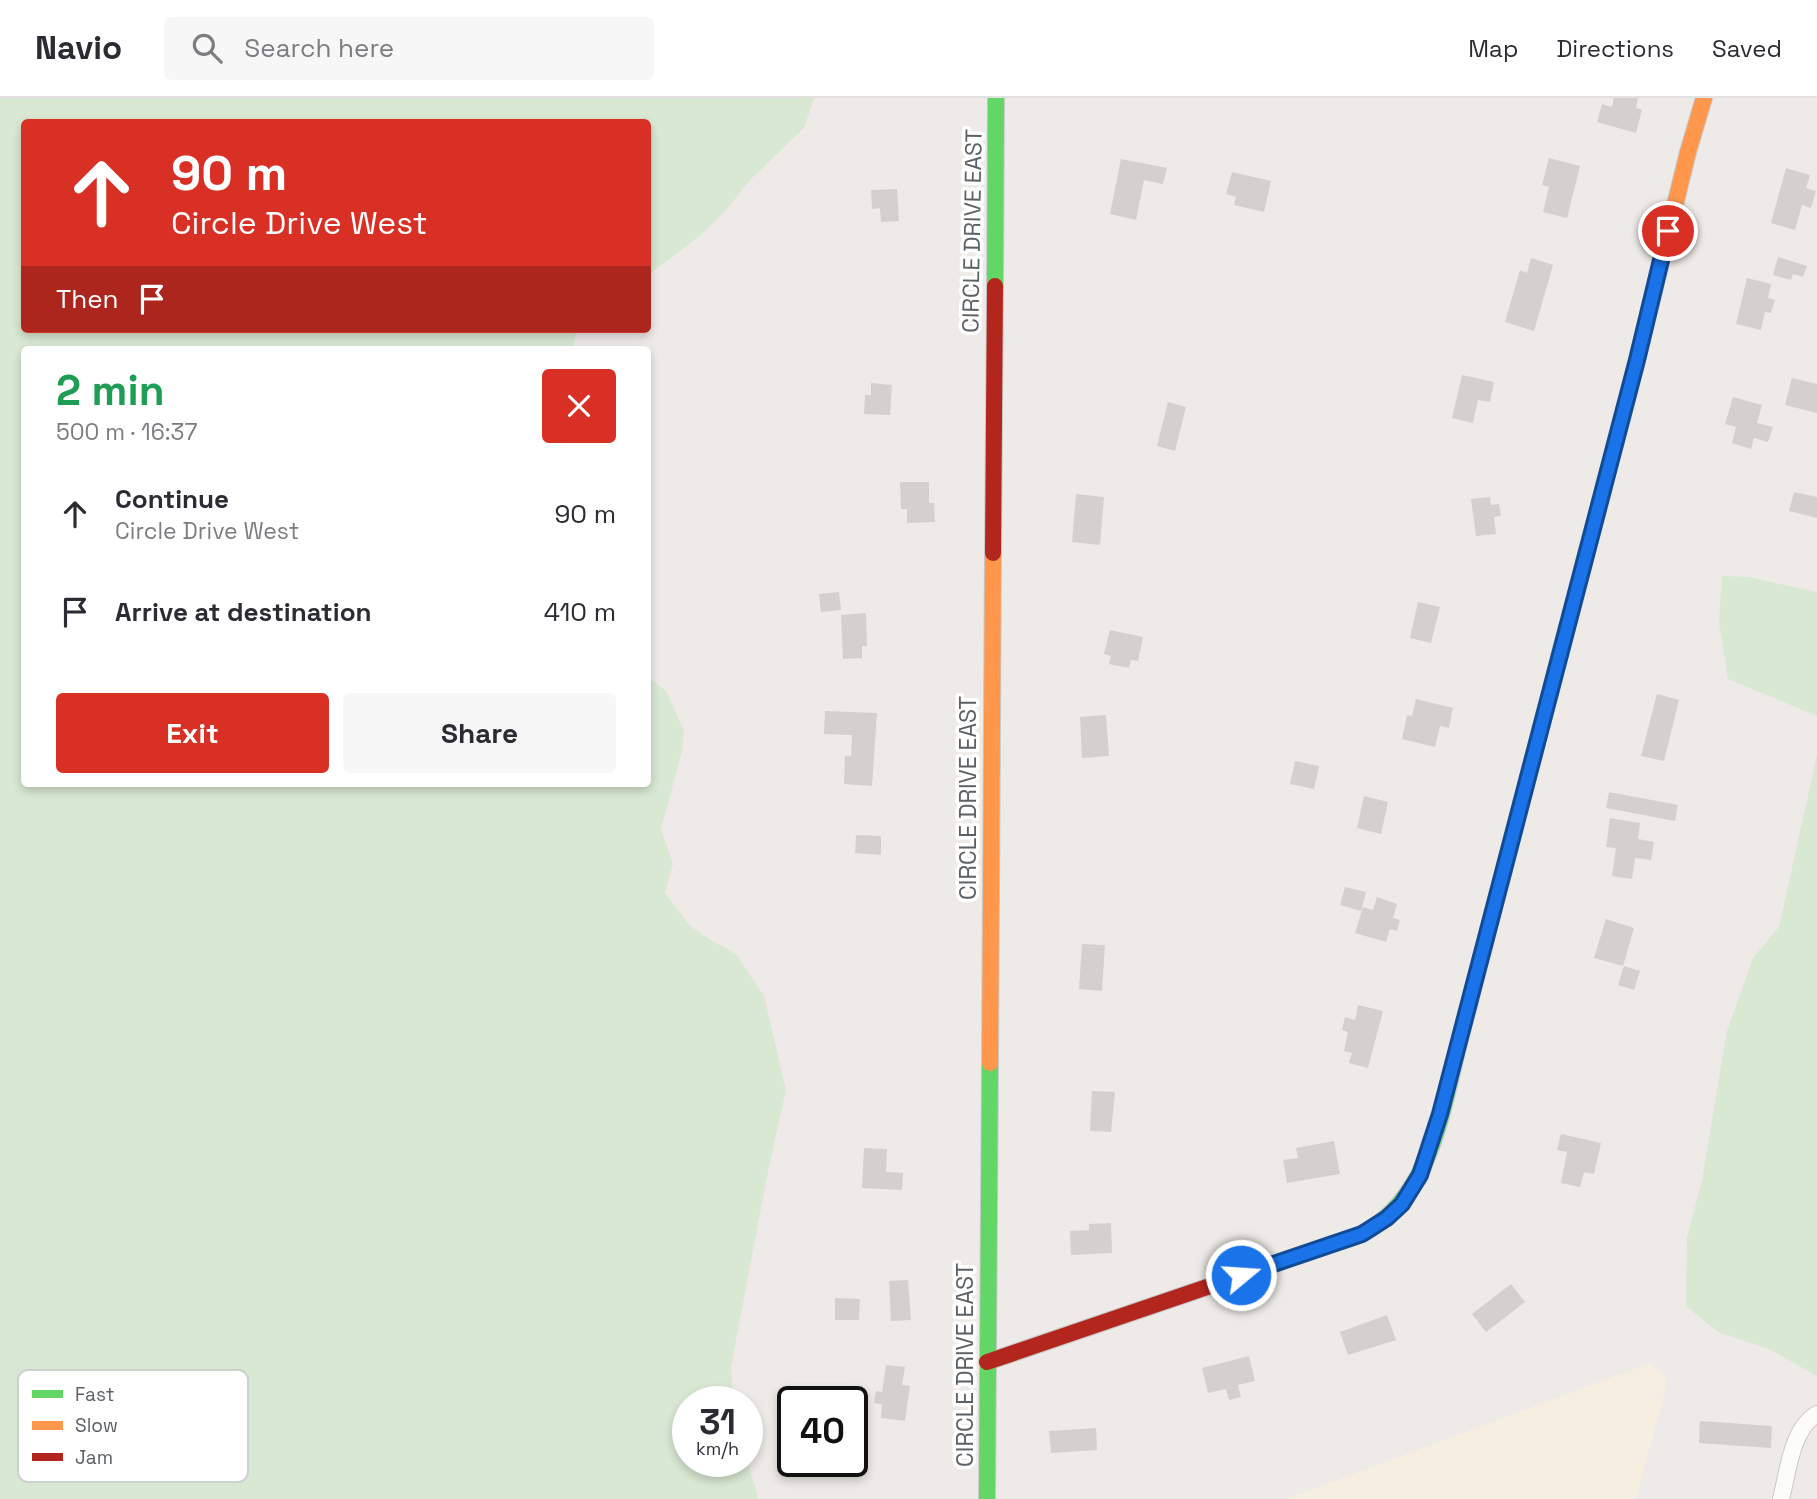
<!DOCTYPE html>
<html lang="en">
<head>
<meta charset="utf-8">
<style>
	body { margin:0; font-family:"Space Grotesk",sans-serif; background:#f7f7f7; color:#2b2b33; height:100vh; display:flex; flex-direction:column; font-size:26px; white-space:nowrap }
	* { box-sizing:border-box; margin:0 }
	p { font-size:23px; color:#7c7c81 }
	.icon { flex:none; width:38px; height:38px; fill:none; stroke:currentColor; stroke-width:2; stroke-linecap:round; stroke-linejoin:round }
	.map { position:relative; flex:1; overflow:hidden }
	.sheet { position:absolute; left:21px; top:248px; width:630px; height:441px; display:flex; flex-direction:column; background:#fff; border-radius:7px; box-shadow:0 4px 10px #0003 }
	.sheet>* { flex:none }
	.guide { position:absolute; left:21px; top:21px; width:630px; height:214px; border-radius:7px; box-shadow:0 4px 10px #0003; background:#d93025; color:#fff; overflow:hidden }
	.speed { position:absolute; left:672px; top:1288px; display:flex; gap:14px; font-size:35px; font-weight:700; text-align:center }
	.speed>* { display:grid; place-content:center; width:91px; height:91px; border-radius:50%; background:#fff; box-shadow:0 4px 10px #0003; line-height:1 }
	.speed small { font-size:18px; font-weight:400 }
	.speed .limit { border:4px solid #111; border-radius:10px; background:#fff; color:#111 }
	.pin { position:absolute; display:grid; place-items:center; width:60px; height:60px; color:#fff; margin:-30px; border:4px solid #fff; border-radius:50%; box-shadow:0 2px 7px #0007 }
	.me { position:absolute; width:77px; margin:-38px; rotate:72deg; stroke-linejoin:round; filter:drop-shadow(0 0 5px #0008) }
	.turn { display:flex; align-items:center; gap:24px; height:147px; padding:0 35px; font-size:32px }
	.turn .icon { width:91px; height:91px; stroke-width:2.5 }
	.turn b { display:block; font-size:49px; line-height:60px }
	.then { display:flex; align-items:center; height:66px; padding:0 35px; background:#0003; gap:14px; font-size:26px }
	.round { display:grid; place-items:center; flex:none; width:74px; height:74px; border-radius:7px; background:#f7f7f7 }
	.overview { display:flex; align-items:center; justify-content:space-between; height:119px; padding:0 35px }
	h1 { font-size:42px; font-weight:700; line-height:52px; color:#1e9e55 }
	.primary-button { display:flex; gap:14px; margin-top:auto; padding:14px 35px }
	.primary-button a { flex:1; height:80px; border-radius:7px; background:#d93025; color:#fff; font-size:28px; font-weight:700; line-height:80px; text-align:center }
	.primary-button a+a { background:#f7f7f7; color:#2b2b33 }
	ul { padding:0; list-style:none }
	li { display:flex; align-items:center; gap:21px; height:98px; padding:0 35px }
	li div { flex:1 }
	li b { display:block; font-size:26px }
	li em { font-style:normal }
	header { display:flex; align-items:center; gap:42px; box-sizing:border-box; height:98px; padding:0 35px; background:#fff; border-bottom:2px solid #e1e1e2 }
	header strong { font-size:33px }
	nav { display:flex; gap:38px; margin-inline-start:auto; font-size:24px }
	.search { width:490px; height:63px; background:#f7f7f7; display:flex; align-items:center; gap:18px; box-sizing:border-box; padding:0 24px; border-radius:7px; color:#7c7c81; font-size:26px }
	.map>svg:first-child { display:block }
	.commercial { fill:#f6eee0 }
	.green { fill:#d8e8d2 }
	.building { fill:#d3d1d0 }
	.lines { fill:none; stroke-linecap:round; stroke-linejoin:round }
	.street-casing { stroke:#c9c9c9; stroke-width:18 }
	.fast-casing { stroke:#c9c9c9; stroke-width:18 }
	.slow-casing { stroke:#c9c9c9; stroke-width:18 }
	.jam-casing { stroke:#c9c9c9; stroke-width:18 }
	.street { stroke:#fcfcfb; stroke-width:16 }
	.fast { stroke:#63d668; stroke-width:16 }
	.slow { stroke:#ff974d; stroke-width:16 }
	.jam { stroke:#b3261e; stroke-width:16 }
	.route-casing { stroke:#114b97; stroke-width:18 }
	.route { stroke:#1a73e8; stroke-width:12 }
	.labels { text-anchor:middle; dominant-baseline:central; stroke-width:7; stroke-linejoin:round; paint-order:stroke }
	.street-label { font-size:23px; fill:#5c6165; stroke:#fff }
	.key { fill:#fff; stroke:#ced0d1; stroke-width:2 }
	.key-label { font-size:19px; fill:#5c6165 }
</style>
</head>
<body>
<header>
<strong>Navio</strong>
<div class="search"><svg class="icon" aria-label="search" viewBox="0 0 24 24"><circle cx="10" cy="10" r="6"/><path d="M15 15l6 6"/></svg>Search here</div>
<nav><a>Map</a><a>Directions</a><a>Saved</a></nav>
</header>
<div class="map">
<svg width="1817" height="1401" viewBox="0 0 1817 1401">
	<rect width="100%" height="100%" fill="#edeae7"/>
	<polygon class="commercial" points="1650,1265 1668,1282 1636,1401 1286,1401"/>
	<g class="green">
		<polygon points="0,0 814,0 804,30 749,83 727,111 702,136 648,177 648,24 24,24 24,231 580,231 576,235 573,252 24,252 24,686 648,686 648,579 666,593 684,633 682,653 661,731 673,766 665,795 690,828 709,841 736,856 764,898 786,992 768,1073 731,1269 733,1304 688,1304 688,1363 747,1363 757,1395 757,1401 0,1401"/>
		<polygon points="1722,478 1748,479 1817,494 1817,618 1728,581 1719,525"/>
		<polygon points="1817,657 1817,1278 1769,1251 1718,1234 1686,1208 1687,1139 1702,1083 1727,933 1753,860 1779,829"/>
	</g>
	<g class="building">
		<polygon points="1614,0 1638,0 1636,10 1642,12 1636,35 1597,24 1602,6 1612,9"/>
		<polygon points="1549,60 1580,68 1567,120 1543,114 1549,89 1542,87"/>
		<polygon points="1121,61 1167,70 1163,86 1144,82 1136,122 1110,116"/>
		<polygon points="1786,70 1810,77 1806,90 1816,93 1811,110 1802,107 1795,132 1771,125"/>
		<polygon points="1232,74 1271,83 1264,114 1234,107 1236,99 1226,96"/>
		<polygon points="897,91 899,123 881,124 880,110 872,111 871,92"/>
		<polygon points="1778,159 1807,168 1803,179 1793,176 1791,182 1773,177"/>
		<polygon points="1531,160 1553,167 1534,233 1505,224 1520,172 1527,175"/>
		<polygon points="1747,180 1771,186 1768,200 1775,202 1771,215 1765,214 1761,232 1736,226"/>
		<polygon points="1462,277 1494,284 1490,304 1478,302 1473,325 1452,320"/>
		<polygon points="1792,280 1817,286 1817,315 1785,307"/>
		<polygon points="871,285 892,287 890,317 864,316 865,297 871,297"/>
		<polygon points="1733,299 1762,307 1757,325 1773,329 1768,344 1754,340 1751,351 1732,345 1736,329 1725,326"/>
		<polygon points="1168,304 1186,309 1175,353 1157,348"/>
		<polygon points="900,384 929,384 929,405 934,405 935,424 907,425 907,411 901,411"/>
		<polygon points="1794,394 1817,399 1817,420 1789,413"/>
		<polygon points="1076,396 1104,399 1100,447 1072,444"/>
		<polygon points="1490,399 1491,407 1499,406 1501,418 1494,419 1496,436 1476,438 1471,401"/>
		<polygon points="839,494 841,512 821,514 819,496"/>
		<polygon points="1418,504 1440,509 1431,545 1410,540"/>
		<polygon points="866,515 867,548 862,548 862,560 843,561 841,517"/>
		<polygon points="1110,532 1143,539 1138,563 1131,562 1129,570 1109,566 1111,558 1104,556"/>
		<polygon points="1657,596 1679,602 1664,663 1641,658"/>
		<polygon points="1416,601 1453,610 1449,630 1440,628 1435,649 1402,641 1407,617 1412,618"/>
		<polygon points="825,613 877,615 872,688 844,686 845,658 851,658 852,637 824,636"/>
		<polygon points="1106,617 1109,658 1082,660 1080,619"/>
		<polygon points="1295,663 1319,668 1314,691 1290,686"/>
		<polygon points="1609,694 1678,707 1675,723 1606,710"/>
		<polygon points="1364,698 1388,704 1381,736 1357,730"/>
		<polygon points="1610,720 1640,725 1638,741 1654,744 1651,762 1635,760 1632,781 1612,778 1616,750 1606,749"/>
		<polygon points="856,737 881,738 881,757 855,755"/>
		<polygon points="1345,789 1366,794 1361,813 1340,807"/>
		<polygon points="1377,799 1397,806 1393,820 1400,822 1397,833 1390,831 1386,844 1355,835 1363,809 1373,812"/>
		<polygon points="1606,821 1634,830 1623,868 1594,860"/>
		<polygon points="1082,846 1105,847 1102,893 1079,891"/>
		<polygon points="1624,868 1640,873 1634,892 1618,887"/>
		<polygon points="1358,907 1383,913 1368,970 1349,965 1352,955 1344,953 1348,934 1342,932 1345,919 1355,922"/>
		<polygon points="1092,993 1115,994 1111,1034 1090,1033"/>
		<polygon points="1561,1036 1601,1045 1594,1076 1584,1074 1580,1089 1561,1085 1567,1054 1557,1052"/>
		<polygon points="1334,1043 1340,1076 1287,1085 1283,1062 1298,1060 1296,1050"/>
		<polygon points="864,1050 887,1051 886,1074 903,1075 902,1092 862,1090"/>
		<polygon points="1111,1125 1112,1155 1071,1157 1070,1133 1089,1132 1089,1126"/>
		<polygon points="908,1182 911,1222 891,1223 889,1183"/>
		<polygon points="1511,1186 1525,1204 1486,1234 1472,1216"/>
		<polygon points="835,1200 860,1201 859,1222 835,1222"/>
		<polygon points="1387,1217 1396,1242 1348,1257 1340,1234"/>
		<polygon points="1249,1258 1255,1283 1238,1287 1241,1299 1229,1302 1226,1291 1208,1295 1202,1270"/>
		<polygon points="886,1267 905,1269 902,1287 910,1288 905,1323 881,1320 882,1306 874,1305 876,1293 882,1294"/>
		<polygon points="1700,1323 1772,1328 1771,1350 1699,1345"/>
		<polygon points="1096,1330 1097,1352 1051,1355 1049,1333"/>
	</g>
	<g class="lines">
		<g class="street-casing">
			<path id="street" d="M1781,1401C1788,1375 1791,1331 1817,1316"/>
		</g>
		<g class="fast-casing">
			<g id="fast">
				<polyline points="995,188 996,0"/>
				<path d="M1263,1170C1285,1162 1307,1155 1329,1147C1341,1143 1354,1140 1365,1134C1433,1097 1443,1005 1461,937"/>
				<polyline points="987,1401 990,965"/>
			</g>
		</g>
		<g class="slow-casing">
			<g id="slow">
				<polyline points="1556,571 1637,262 1688,54 1704,0"/>
				<polyline points="990,965 993,455"/>
			</g>
		</g>
		<g class="jam-casing">
			<g id="jam">
				<polyline points="993,455 995,188"/>
				<polyline points="1461,937 1556,571"/>
				<polyline points="987,1264 1263,1170"/>
			</g>
		</g>
		<use href="#street" class="street"/>
		<use href="#fast" class="fast"/>
		<use href="#slow" class="slow"/>
		<use href="#jam" class="jam"/>
	</g>
	<g class="lines">
		<g class="route-casing">
			<polyline id="route" points="1241,1177 1362,1136 1387,1120 1402,1106 1420,1077 1440,1016 1637,262 1668,133"/>
		</g>
		<use href="#route" class="route"/>
	</g>
	<g class="labels">
		<g class="street-label">
			<text transform="translate(972 133) rotate(-89)">CIRCLE DRIVE EAST</text>
			<text transform="translate(968 700) rotate(-90)">CIRCLE DRIVE EAST</text>
			<text transform="translate(965 1267) rotate(-90)">CIRCLE DRIVE EAST</text>
		</g>
	</g>
	<rect x="18" y="1272" width="230" height="112" rx="10" class="key"/>
	<rect x="32" y="1292" width="31" height="8" fill="#63d668"/>
	<rect x="32" y="1323" width="31" height="9" fill="#ff974d"/>
	<rect x="32" y="1355" width="31" height="8" fill="#b3261e"/>
	<g class="key-label">
		<text x="75" y="1303">Fast</text>
		<text x="75" y="1334">Slow</text>
		<text x="75" y="1366">Jam</text>
	</g>
</svg>
<div class="speed"><div>31<small>km/h</small></div><div class="limit">40</div></div>
<div class="pin" style="left:1668px;top:133px;background:#d93025"><svg class="icon" aria-label="arrive" viewBox="0 0 24 24"><path d="M6 21V4h12l-3 4 3 4H6"/></svg></div>
<svg class="me" style="left:1241px;top:1177px" viewBox="-20 -20 40 40"><circle r="17" fill="#1a73e8" stroke="#fff" stroke-width="3"/><path d="M0-11L8 9 0 5-8 9z" fill="#fff"/></svg>
<div class="guide">
<div class="turn"><svg class="icon" aria-label="ahead" viewBox="0 0 24 24"><path d="M12 20V5M6 11l6-6 6 6"/></svg><div><b>90 m</b>Circle Drive West</div></div>
<div class="then">Then<svg class="icon" aria-label="arrive" viewBox="0 0 24 24"><path d="M6 21V4h12l-3 4 3 4H6"/></svg></div>
</div>
<section class="sheet">
<div class="overview"><div><h1>2 min</h1><p>500 m · 16:37</p></div><a class="round" style="background:#d93025;color:#fff"><svg class="icon" aria-label="close" viewBox="0 0 24 24"><path d="M6 6l12 12M18 6L6 18"/></svg></a></div>
<ul>
<li><svg class="icon" aria-label="ahead" viewBox="0 0 24 24"><path d="M12 20V5M6 11l6-6 6 6"/></svg><div><b>Continue</b><p>Circle Drive West</p></div><em>90 m</em></li>
<li><svg class="icon" aria-label="arrive" viewBox="0 0 24 24"><path d="M6 21V4h12l-3 4 3 4H6"/></svg><div><b>Arrive at destination</b></div><em>410 m</em></li>
</ul>
<div class="primary-button"><a>Exit</a><a>Share</a></div>
</section>
</div>
</body>
</html>
